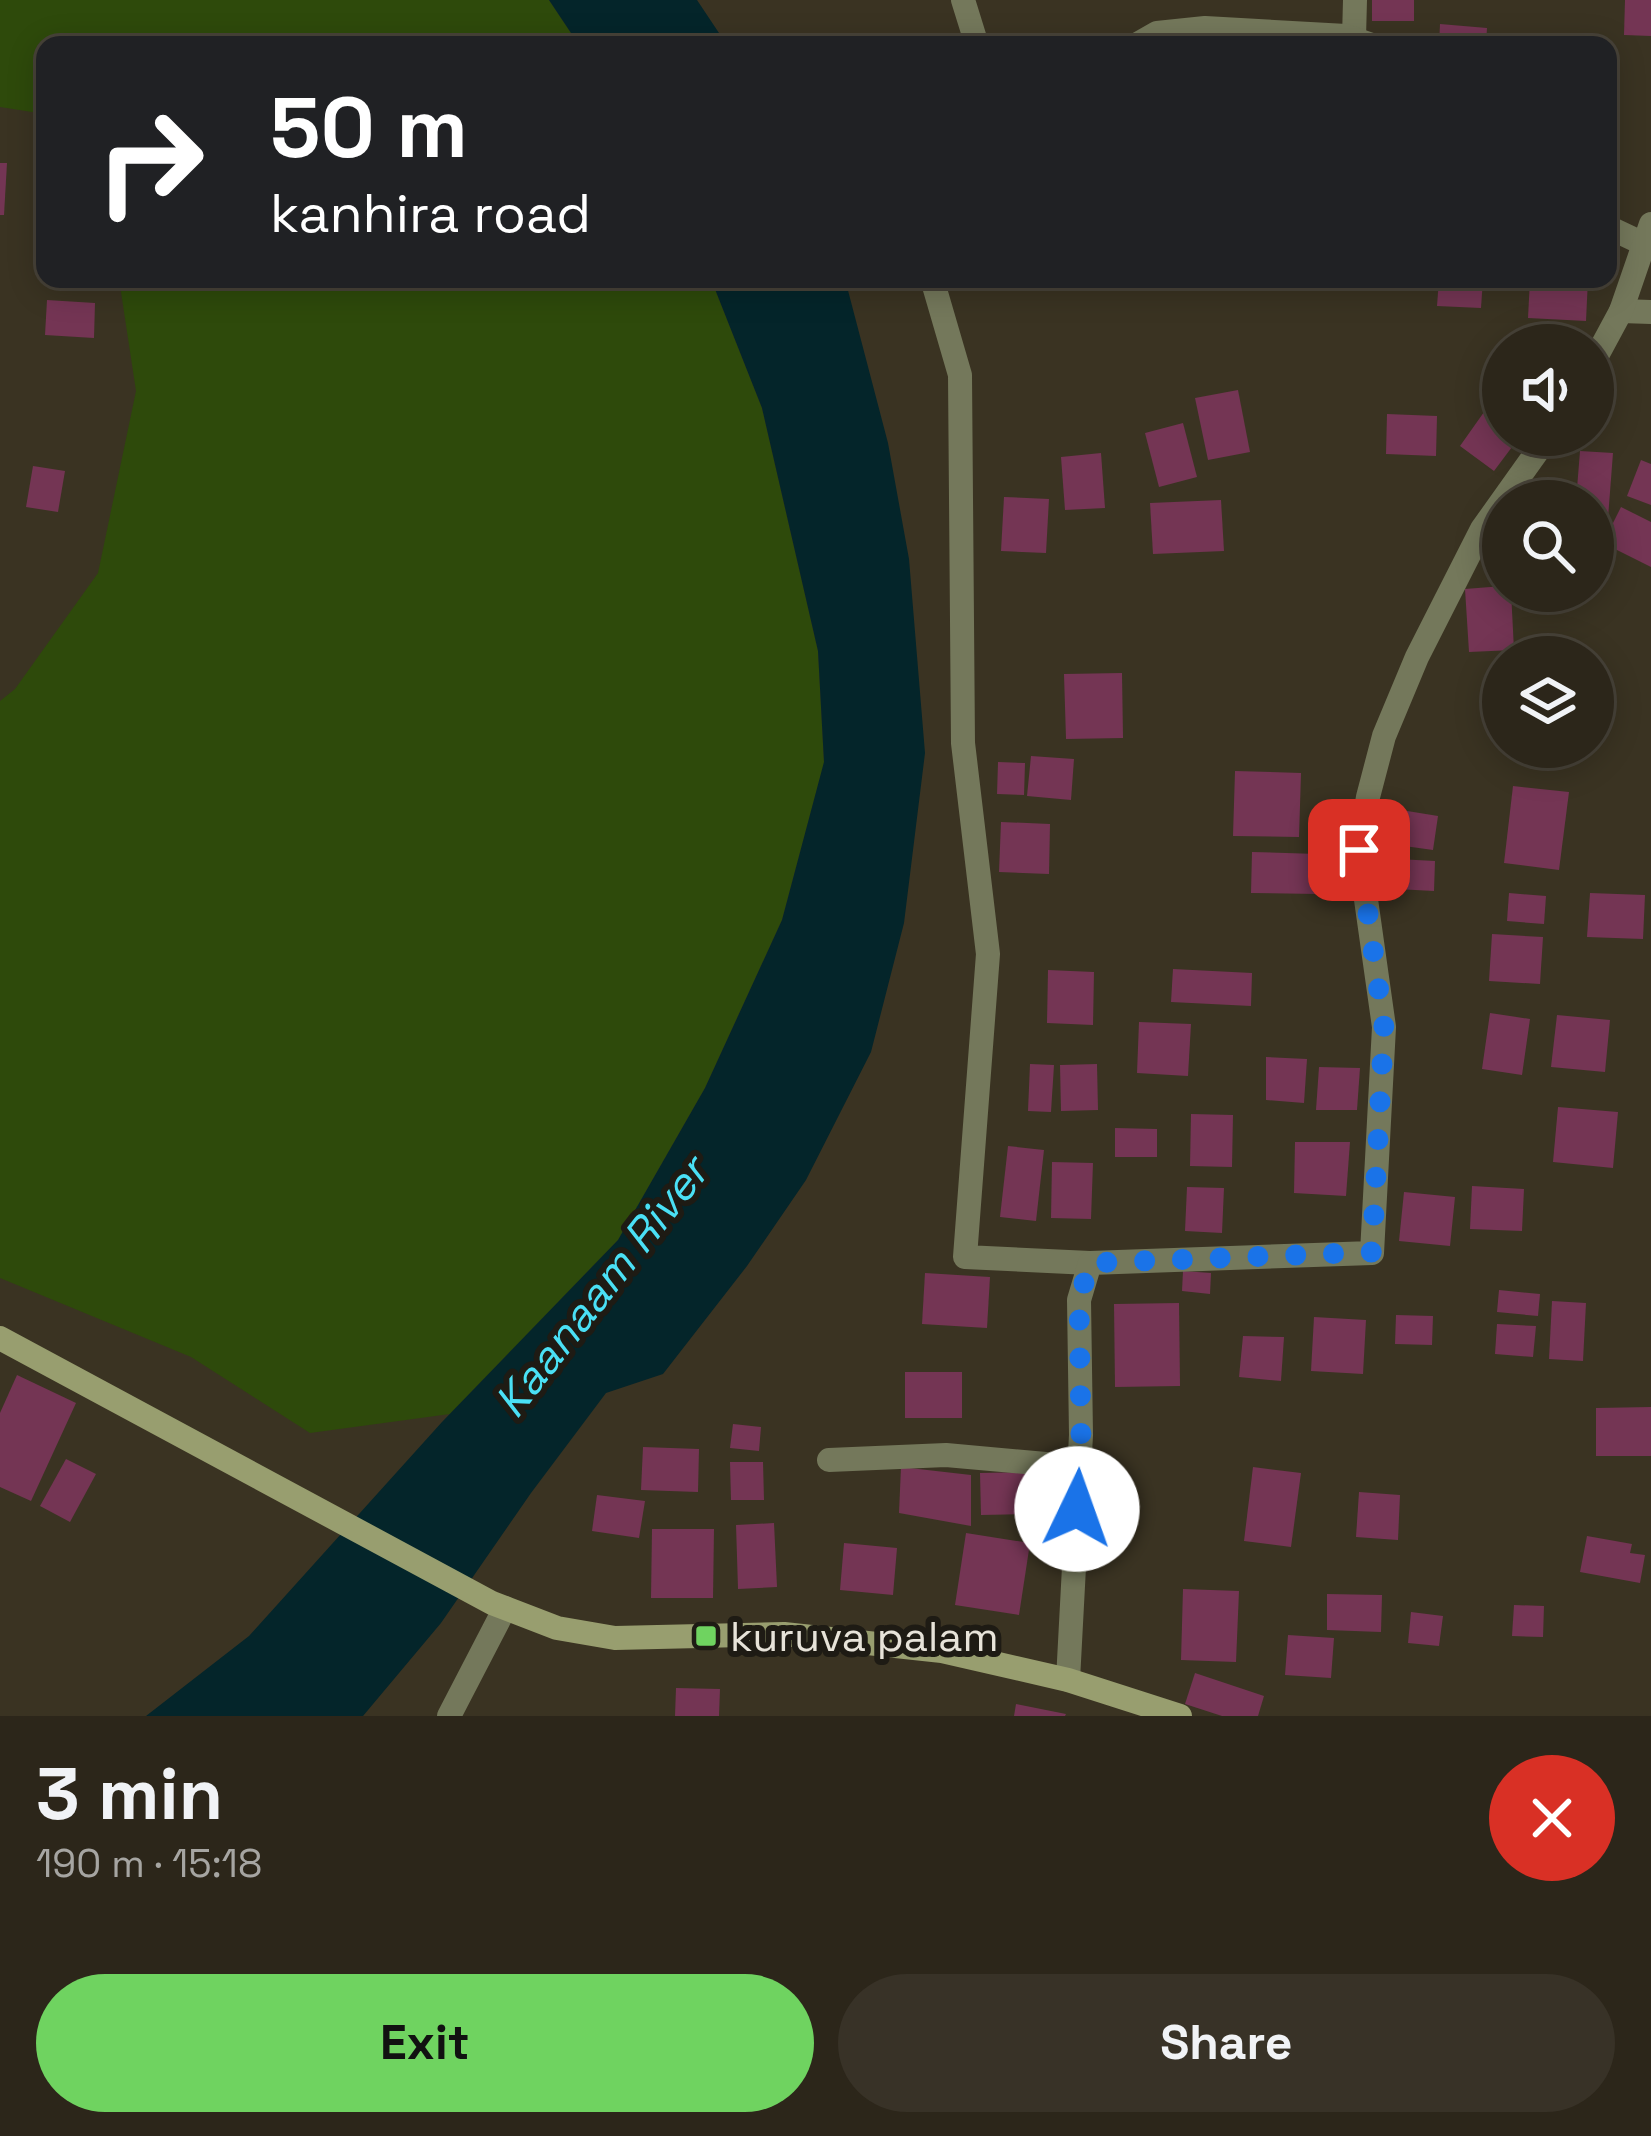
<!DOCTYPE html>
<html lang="en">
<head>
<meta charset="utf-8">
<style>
	body { margin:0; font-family:"Space Grotesk",sans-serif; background:#383227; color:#f1f3f6; height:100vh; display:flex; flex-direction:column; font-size:45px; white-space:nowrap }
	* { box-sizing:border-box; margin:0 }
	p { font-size:39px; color:#a6a5a2 }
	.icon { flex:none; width:66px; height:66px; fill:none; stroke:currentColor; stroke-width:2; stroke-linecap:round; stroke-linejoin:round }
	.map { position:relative; height:1716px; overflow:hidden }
	.side { display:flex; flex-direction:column; background:#2c261a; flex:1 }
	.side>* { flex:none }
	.hud { position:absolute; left:36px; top:36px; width:1581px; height:252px; border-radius:24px; box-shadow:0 6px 30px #0003,0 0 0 3px #484339; background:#202124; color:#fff; overflow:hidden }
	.fabs { position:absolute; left:1482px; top:324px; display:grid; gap:24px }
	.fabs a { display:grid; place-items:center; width:132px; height:132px; border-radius:50%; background:#2c261a; box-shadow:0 6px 30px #0003,0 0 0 3px #484339; font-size:60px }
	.pin { position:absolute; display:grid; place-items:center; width:102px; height:102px; color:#fff; margin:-51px; border-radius:24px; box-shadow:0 6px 18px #0006 }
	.me { position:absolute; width:132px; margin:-66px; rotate:3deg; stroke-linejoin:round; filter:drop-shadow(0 0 9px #0008) }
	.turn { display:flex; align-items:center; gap:42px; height:252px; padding:0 36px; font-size:54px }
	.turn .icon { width:156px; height:156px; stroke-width:2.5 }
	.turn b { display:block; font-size:84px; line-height:102px }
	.round { display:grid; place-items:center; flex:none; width:126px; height:126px; border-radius:63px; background:#383227 }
	.overview { display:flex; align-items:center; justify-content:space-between; height:204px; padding:0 36px }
	h1 { font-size:72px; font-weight:700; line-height:90px }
	.cta { display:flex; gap:24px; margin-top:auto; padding:24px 36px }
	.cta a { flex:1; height:138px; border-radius:72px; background:#6fd360; color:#111; font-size:48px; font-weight:700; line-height:138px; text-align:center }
	.cta a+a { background:#383227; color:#f1f3f6 }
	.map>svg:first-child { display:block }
	.green { fill:#2e4a0b }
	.water { fill:#04252a }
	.building { fill:#743554 }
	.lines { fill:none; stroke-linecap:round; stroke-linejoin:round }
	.minor { stroke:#74785b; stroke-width:24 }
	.secondary { stroke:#989e6f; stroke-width:24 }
	.route { stroke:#1a73e8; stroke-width:21; stroke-dasharray:0 37.8 }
	.poi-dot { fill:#6fd360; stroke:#1e1b14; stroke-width:4.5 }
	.labels { text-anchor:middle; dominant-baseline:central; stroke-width:12; stroke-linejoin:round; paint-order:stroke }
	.poi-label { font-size:42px; fill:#e7e3d9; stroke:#1e1b14; text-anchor:start }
	.water-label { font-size:45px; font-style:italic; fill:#4ae0f5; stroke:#1e1b14 }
</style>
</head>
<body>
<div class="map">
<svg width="1651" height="1716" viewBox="0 0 1651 1716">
	<rect width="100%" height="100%" fill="#3a3322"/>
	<g class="green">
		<polygon points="0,0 549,0 579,45 45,45 45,114 0,107"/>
		<polygon points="119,279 711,279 762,408 818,651 824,763 782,920 705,1088 618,1240 450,1414 310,1433 191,1357 0,1278 0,701 15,689 98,573 136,391"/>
	</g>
	<g class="water">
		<polygon points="549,0 697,0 727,45 579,45"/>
		<polygon points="711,279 845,279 888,443 909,559 925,753 904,923 871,1052 806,1180 747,1266 663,1374 606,1393 531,1493 441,1623 363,1716 146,1716 249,1636 442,1422 618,1240 705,1088 782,920 824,762 818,651 762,408"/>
	</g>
	<g class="building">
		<rect x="1372" y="0" width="42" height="21"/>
		<polygon points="1625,0 1651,0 1651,36 1624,35"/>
		<polygon points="1440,24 1487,28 1486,45 1439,45"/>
		<polygon points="0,163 7,163 4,215 0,215"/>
		<polygon points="1439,279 1483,279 1481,308 1437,306"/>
		<polygon points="1530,279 1588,279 1586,321 1528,318"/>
		<polygon points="47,300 95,303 94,338 45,335"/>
		<polygon points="1238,390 1250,452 1208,460 1195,398"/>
		<polygon points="1489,405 1503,415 1503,435 1521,435 1494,471 1460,446"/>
		<polygon points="1387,414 1437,416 1436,456 1386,454"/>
		<polygon points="1183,423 1197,477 1159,487 1145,433"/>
		<polygon points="1580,451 1613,453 1608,518 1593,517 1593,501 1576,501"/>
		<polygon points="1101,453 1105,508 1065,510 1061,457"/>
		<polygon points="1641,460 1651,464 1651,505 1627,496"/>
		<polygon points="33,466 65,471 58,512 26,507"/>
		<polygon points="1004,497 1049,499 1046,553 1001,551"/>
		<polygon points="1221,500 1224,551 1153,554 1150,503"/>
		<polygon points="1621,507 1651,522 1651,567 1603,543"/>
		<polygon points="1503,586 1503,591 1511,591 1514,650 1469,652 1465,589"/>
		<polygon points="1122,673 1123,738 1066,739 1064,674"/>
		<polygon points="1031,756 1074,759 1071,800 1027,796"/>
		<polygon points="998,762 1025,763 1024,795 997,794"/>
		<polygon points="1235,771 1301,773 1299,837 1233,836"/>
		<polygon points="1513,786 1569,792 1559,870 1504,863"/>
		<polygon points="1395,809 1438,816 1433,850 1390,844"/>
		<polygon points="1001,822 1050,824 1049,874 999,872"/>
		<polygon points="1252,852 1318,854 1318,894 1251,893"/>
		<polygon points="1379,858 1435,861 1434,891 1377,888"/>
		<polygon points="1509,893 1546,896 1544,924 1507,921"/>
		<polygon points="1590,893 1645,895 1643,939 1587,937"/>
		<polygon points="1492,934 1543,937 1540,984 1489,981"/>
		<polygon points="1173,969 1252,973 1251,1006 1171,1002"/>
		<polygon points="1048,970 1094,972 1093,1025 1047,1023"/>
		<polygon points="1490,1013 1530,1019 1522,1075 1482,1069"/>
		<polygon points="1557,1015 1610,1020 1605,1072 1551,1067"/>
		<polygon points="1139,1022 1191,1024 1188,1076 1137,1073"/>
		<polygon points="1266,1057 1307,1059 1304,1103 1266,1100"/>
		<polygon points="1030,1064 1054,1065 1051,1112 1028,1111"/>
		<polygon points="1097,1064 1098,1110 1061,1111 1060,1065"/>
		<polygon points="1319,1067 1360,1068 1357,1110 1316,1110"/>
		<polygon points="1558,1107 1618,1112 1613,1168 1553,1162"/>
		<polygon points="1191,1114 1233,1115 1232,1167 1190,1166"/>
		<polygon points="1115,1128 1157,1129 1157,1157 1115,1157"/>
		<polygon points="1295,1142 1350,1142 1346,1196 1294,1193"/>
		<polygon points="1008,1146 1044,1150 1036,1221 1000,1217"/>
		<polygon points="1052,1162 1093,1163 1091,1219 1051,1218"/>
		<polygon points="1472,1186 1524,1189 1522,1231 1470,1229"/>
		<polygon points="1187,1187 1224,1188 1222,1233 1185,1231"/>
		<polygon points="1404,1192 1455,1197 1450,1246 1399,1241"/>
		<polygon points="1183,1271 1211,1273 1210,1294 1182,1291"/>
		<polygon points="925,1273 990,1277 987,1328 922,1324"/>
		<polygon points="1499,1290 1540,1294 1538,1316 1497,1312"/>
		<polygon points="1552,1301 1586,1303 1583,1361 1549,1359"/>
		<polygon points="1179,1303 1180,1386 1115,1387 1114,1304"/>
		<polygon points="1396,1315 1433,1316 1432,1345 1395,1344"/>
		<polygon points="1314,1317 1366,1320 1363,1374 1311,1371"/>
		<polygon points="1497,1324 1536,1326 1533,1357 1495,1354"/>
		<polygon points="1243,1336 1284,1337 1281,1381 1239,1377"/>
		<rect x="905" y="1372" width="57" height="46"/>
		<polygon points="17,1375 76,1403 31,1501 0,1487 0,1413"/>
		<polygon points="1651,1407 1651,1456 1596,1456 1596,1408"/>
		<polygon points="733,1424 761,1427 759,1451 730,1448"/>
		<polygon points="643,1447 699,1449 698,1492 641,1490"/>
		<polygon points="66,1459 96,1474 70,1522 40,1506"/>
		<polygon points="730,1462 763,1462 764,1500 731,1500"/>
		<polygon points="901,1467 971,1475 971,1526 899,1513"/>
		<polygon points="1253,1467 1301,1473 1291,1547 1244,1541"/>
		<polygon points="1039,1472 1039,1514 981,1515 980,1473"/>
		<polygon points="1359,1492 1400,1495 1398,1540 1356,1537"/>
		<polygon points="597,1495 645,1501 639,1538 592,1531"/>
		<polygon points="774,1523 777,1587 738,1589 736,1525"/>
		<polygon points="652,1529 714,1529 713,1598 651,1598"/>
		<polygon points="966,1533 1030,1543 1019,1615 955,1605"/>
		<polygon points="1587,1536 1632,1544 1630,1553 1645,1555 1640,1583 1580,1572"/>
		<polygon points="844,1543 897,1548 893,1595 840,1590"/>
		<polygon points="1183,1589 1239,1591 1236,1662 1181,1660"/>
		<polygon points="1327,1594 1382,1595 1381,1632 1327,1630"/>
		<polygon points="1514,1605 1544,1606 1543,1637 1512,1636"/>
		<polygon points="1411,1612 1443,1616 1439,1646 1408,1643"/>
		<polygon points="1288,1635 1334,1638 1331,1678 1285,1675"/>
		<polygon points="1195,1673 1264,1696 1258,1716 1222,1716 1185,1704"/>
		<polygon points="676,1688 720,1689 719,1716 675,1716"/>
		<polygon points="1016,1704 1066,1714 1065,1716 1014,1716"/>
	</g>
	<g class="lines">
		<g class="minor">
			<polyline points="963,0 977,45"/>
			<polyline points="1354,38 1355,0"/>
			<polyline points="1136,45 1157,33 1205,28 1346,36 1372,45"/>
			<polyline points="1608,227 1644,244"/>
			<polyline points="932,279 960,375 963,743 988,954 965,1257 1090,1263"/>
			<polyline points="1621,311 1651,312"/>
			<polyline points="1593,363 1621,311 1651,224"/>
			<polyline points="829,1460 946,1455 1079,1467"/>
			<polyline points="1068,1680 1081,1435 1079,1300 1090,1263 1372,1253 1384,1027 1359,850 1368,797 1384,736 1417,657 1482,529 1549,435"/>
			<polyline points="449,1716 505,1608"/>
		</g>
		<polyline class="secondary" points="0,1338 492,1603 557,1628 615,1638 784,1634 942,1651 1068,1680 1180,1716"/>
	</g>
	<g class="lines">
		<polyline class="route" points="1077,1509 1081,1436 1079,1300 1090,1263 1372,1252 1384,1027 1359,850"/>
	</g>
	<rect class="poi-dot" x="694" y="1624" width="24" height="24" rx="6"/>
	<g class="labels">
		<g class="poi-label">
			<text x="730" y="1636">kuruva palam</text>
		</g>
		<g class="water-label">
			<text transform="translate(601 1287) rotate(-52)">Kaanaam River</text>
		</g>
	</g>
</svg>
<div class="fabs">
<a><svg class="icon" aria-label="sound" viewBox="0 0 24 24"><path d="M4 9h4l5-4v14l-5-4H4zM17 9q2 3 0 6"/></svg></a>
<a><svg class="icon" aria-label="search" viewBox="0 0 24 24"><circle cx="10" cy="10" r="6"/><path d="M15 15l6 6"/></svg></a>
<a><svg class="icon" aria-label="layers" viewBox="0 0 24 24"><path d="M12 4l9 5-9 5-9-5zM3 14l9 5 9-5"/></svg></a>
</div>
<div class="pin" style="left:1359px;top:850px;background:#d93025"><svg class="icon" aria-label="arrive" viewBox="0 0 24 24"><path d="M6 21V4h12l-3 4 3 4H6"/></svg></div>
<svg class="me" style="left:1077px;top:1509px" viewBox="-20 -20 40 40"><circle r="19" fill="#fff"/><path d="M0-13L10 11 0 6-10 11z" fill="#1a73e8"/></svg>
<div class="hud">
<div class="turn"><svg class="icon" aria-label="right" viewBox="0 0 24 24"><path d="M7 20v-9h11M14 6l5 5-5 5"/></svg><div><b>50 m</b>kanhira road</div></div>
</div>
</div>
<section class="side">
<div class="overview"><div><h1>3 min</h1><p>190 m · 15:18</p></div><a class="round" style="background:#d93025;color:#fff"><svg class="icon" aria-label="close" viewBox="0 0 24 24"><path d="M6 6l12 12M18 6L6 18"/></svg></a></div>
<div class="cta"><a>Exit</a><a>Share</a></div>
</section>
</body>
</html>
